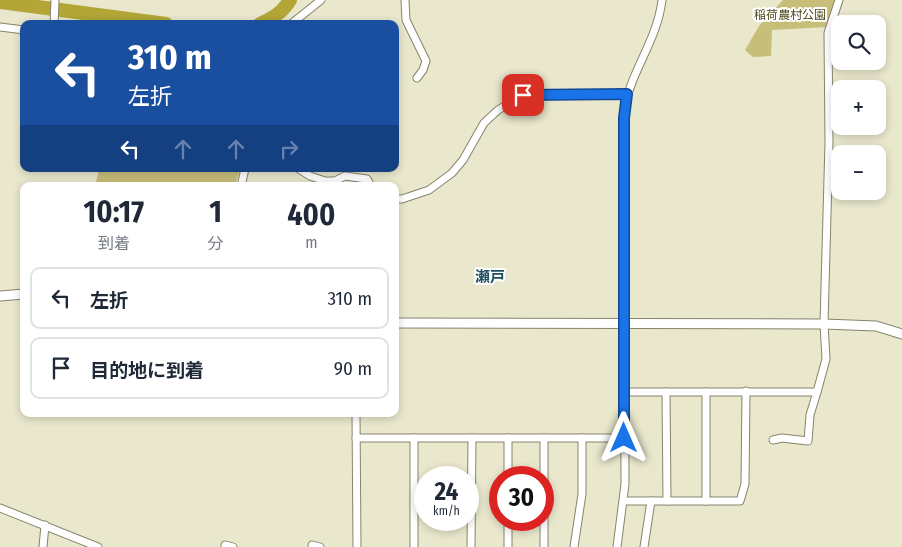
<!DOCTYPE html>
<html lang="ja">
<head>
<meta charset="utf-8">
<style>
	body { margin:0; font-family:"Fira Sans Condensed","Noto Sans JP",sans-serif; background:#f2f2f3; color:#1f2937; height:100vh; display:flex; flex-direction:column; font-size:19px; white-space:nowrap }
	* { box-sizing:border-box; margin:0 }
	p { font-size:16px; color:#747a83 }
	.icon { flex:none; width:28px; height:28px; fill:none; stroke:currentColor; stroke-width:2; stroke-linecap:round; stroke-linejoin:round }
	.map { position:relative; flex:1; overflow:hidden }
	.sheet { position:absolute; left:20px; top:182px; width:379px; height:235px; display:flex; flex-direction:column; background:#fff; border-radius:10px; box-shadow:0 2px 8px #0003 }
	.sheet>* { flex:none }
	.guide { position:absolute; left:20px; top:20px; width:379px; height:152px; border-radius:10px; box-shadow:0 2px 8px #0003; background:#1a4fa0; color:#fff; overflow:hidden }
	.controls { position:absolute; left:831px; top:15px; display:grid; gap:10px }
	.controls a { display:grid; place-items:center; width:55px; height:55px; border-radius:10px; background:#fff; box-shadow:0 2px 8px #0003; font-size:25px }
	.speed { position:absolute; left:414px; top:466px; display:flex; gap:10px; font-size:25px; font-weight:700; text-align:center }
	.speed>* { display:grid; place-content:center; width:65px; height:65px; border-radius:50%; background:#fff; box-shadow:0 2px 8px #0003; line-height:1 }
	.speed small { font-size:12px; font-weight:400 }
	.speed .limit { border:8px solid #d22; background:#fff; color:#111 }
	.pin { position:absolute; display:grid; place-items:center; width:42px; height:42px; color:#fff; margin:-21px; border-radius:10px; box-shadow:0 2px 8px #0006 }
	.me { position:absolute; width:55px; margin:-28px; rotate:0deg; stroke-linejoin:round; filter:drop-shadow(0 0 4px #0008) }
	.turn { display:flex; align-items:center; gap:18px; height:105px; padding:0 25px; font-size:22px }
	.turn .icon { width:65px; height:65px; stroke-width:2.5 }
	.turn b { display:block; font-size:35px; line-height:42px }
	.lanes { display:flex; align-items:center; height:48px; padding:0 25px; background:#0003; justify-content:center; gap:25px; direction:ltr }
	.lanes .off { opacity:.35 }
	.eta { display:flex; justify-content:space-evenly; align-items:center; height:85px; text-align:center }
	.eta b { font-size:30px; font-weight:700; line-height:35px }
	ul { padding:0; list-style:none }
	li { display:flex; align-items:center; gap:15px; height:62px; margin:0 10px 8px; padding:0 15px; border:2px solid #e0e1e3; border-radius:10px }
	li div { flex:1 }
	li b { display:block; font-size:19px }
	li em { font-style:normal }
	.map>svg:first-child { display:block }
	.green { fill:#c7be7a }
	.lines { fill:none; stroke-linecap:round; stroke-linejoin:round }
	.river { stroke:#b3a637; stroke-width:14 }
	.street-casing { stroke:#87846c; stroke-width:9 }
	.secondary-casing { stroke:#87846c; stroke-width:11 }
	.street { stroke:#fff; stroke-width:7 }
	.secondary { stroke:#fff; stroke-width:9 }
	.route-casing { stroke:#114b97; stroke-width:12 }
	.route { stroke:#1a73e8; stroke-width:9 }
	.labels { text-anchor:middle; dominant-baseline:central; stroke-width:4; stroke-linejoin:round; paint-order:stroke }
	.park-label { font-size:12px; fill:#4f491d; stroke:#fff }
	.quarter-label { font-size:15px; font-weight:bold; fill:#1d4e60; stroke:#fff }
</style>
</head>
<body>
<div class="map">
<svg width="902" height="547" viewBox="0 0 902 547">
	<rect width="100%" height="100%" fill="#e9e7cc"/>
	<g class="green">
		<polygon points="783,0 837,0 828,27 772,30 771,56 753,57 745,50 759,26"/>
		<polygon points="99,169 240,169 235,186 95,186"/>
	</g>
	<g class="lines">
		<g class="river">
			<polyline points="0,2 166,24"/>
			<path d="M260,24C273,18 283,12 290,0"/>
		</g>
		<g class="street-casing">
			<g id="street">
				<polyline points="405,0 406,20 426,61 423,70 417,78"/>
				<polyline points="54,24 55,0"/>
				<polyline points="291,24 321,0"/>
				<polyline points="0,27 24,30"/>
				<polyline points="299,169 310,176 325,181 335,181 345,176 367,179 371,186"/>
				<polyline points="241,186 245,169"/>
				<polyline points="395,199 402,199 429,190 452,173 463,160 484,123 498,110 523,95 627,94"/>
				<polyline points="625,392 817,392 826,359 824,324 829,142 828,33 839,0"/>
				<polyline points="666,392 667,501"/>
				<polyline points="356,414 357,547"/>
				<polyline points="356,438 625,438"/>
				<polyline points="544,438 544,547"/>
				<polyline points="773,440 782,438 808,441 810,415 817,392"/>
				<polyline points="508,478 508,438"/>
				<polyline points="624,501 740,501 745,484 746,391"/>
				<polyline points="706,501 706,392"/>
				<polyline points="0,508 98,547"/>
				<polyline points="43,547 45,525"/>
				<polyline points="225,547 225,545 233,547"/>
				<polyline points="312,547 312,545 320,547"/>
				<polyline points="414,547 414,438"/>
				<polyline points="471,547 472,438"/>
				<polyline points="508,547 508,520"/>
				<polyline points="574,547 582,494 582,438"/>
				<path d="M617,547L625,484L624,112C630,71 657,42 662,0"/>
				<polyline points="644,547 651,501"/>
			</g>
		</g>
		<g class="secondary-casing">
			<g id="secondary">
				<polyline points="0,296 24,294"/>
				<polyline points="395,323 824,324 876,326 902,334"/>
			</g>
		</g>
		<use href="#street" class="street"/>
		<use href="#secondary" class="secondary"/>
	</g>
	<g class="lines">
		<g class="route-casing">
			<polyline id="route" points="523,95 627,94 624,118 624,438"/>
		</g>
		<use href="#route" class="route"/>
	</g>
	<g class="labels">
		<g class="park-label">
			<text x="790" y="15">稲荷農村公園</text>
		</g>
		<g class="quarter-label">
			<text x="490" y="277">瀬戸</text>
		</g>
	</g>
</svg>
<div class="controls">
<a><svg class="icon" aria-label="search" viewBox="0 0 24 24"><circle cx="10" cy="10" r="6"/><path d="M15 15l6 6"/></svg></a>
<a>+</a>
<a>−</a>
</div>
<div class="speed"><div>24<small>km/h</small></div><div class="limit">30</div></div>
<div class="pin" style="left:523px;top:95px;background:#d93025"><svg class="icon" aria-label="arrive" viewBox="0 0 24 24"><path d="M6 21V4h12l-3 4 3 4H6"/></svg></div>
<svg class="me" style="left:624px;top:438px" viewBox="-20 -20 40 40"><path d="M0-17L14 15 0 8-14 15z" fill="#1a73e8" stroke="#fff" stroke-width="4"/></svg>
<div class="guide">
<div class="turn"><svg class="icon" aria-label="left" viewBox="0 0 24 24"><path d="M17 20v-9H6M10 6l-5 5 5 5"/></svg><div><b>310 m</b>左折</div></div>
<div class="lanes"><svg class="icon" aria-label="left" viewBox="0 0 24 24"><path d="M17 20v-9H6M10 6l-5 5 5 5"/></svg><svg class="icon off" aria-label="ahead" viewBox="0 0 24 24"><path d="M12 20V5M6 11l6-6 6 6"/></svg><svg class="icon off" aria-label="ahead" viewBox="0 0 24 24"><path d="M12 20V5M6 11l6-6 6 6"/></svg><svg class="icon off" aria-label="right" viewBox="0 0 24 24"><path d="M7 20v-9h11M14 6l5 5-5 5"/></svg></div>
</div>
<section class="sheet">
<div class="eta">
<div><b>10:17</b><p>到着</p></div>
<div><b>1</b><p>分</p></div>
<div><b>400</b><p>m</p></div>
</div>
<ul>
<li><svg class="icon" aria-label="left" viewBox="0 0 24 24"><path d="M17 20v-9H6M10 6l-5 5 5 5"/></svg><div><b>左折</b></div><em>310 m</em></li>
<li><svg class="icon" aria-label="arrive" viewBox="0 0 24 24"><path d="M6 21V4h12l-3 4 3 4H6"/></svg><div><b>目的地に到着</b></div><em>90 m</em></li>
</ul>
</section>
</div>
</body>
</html>
